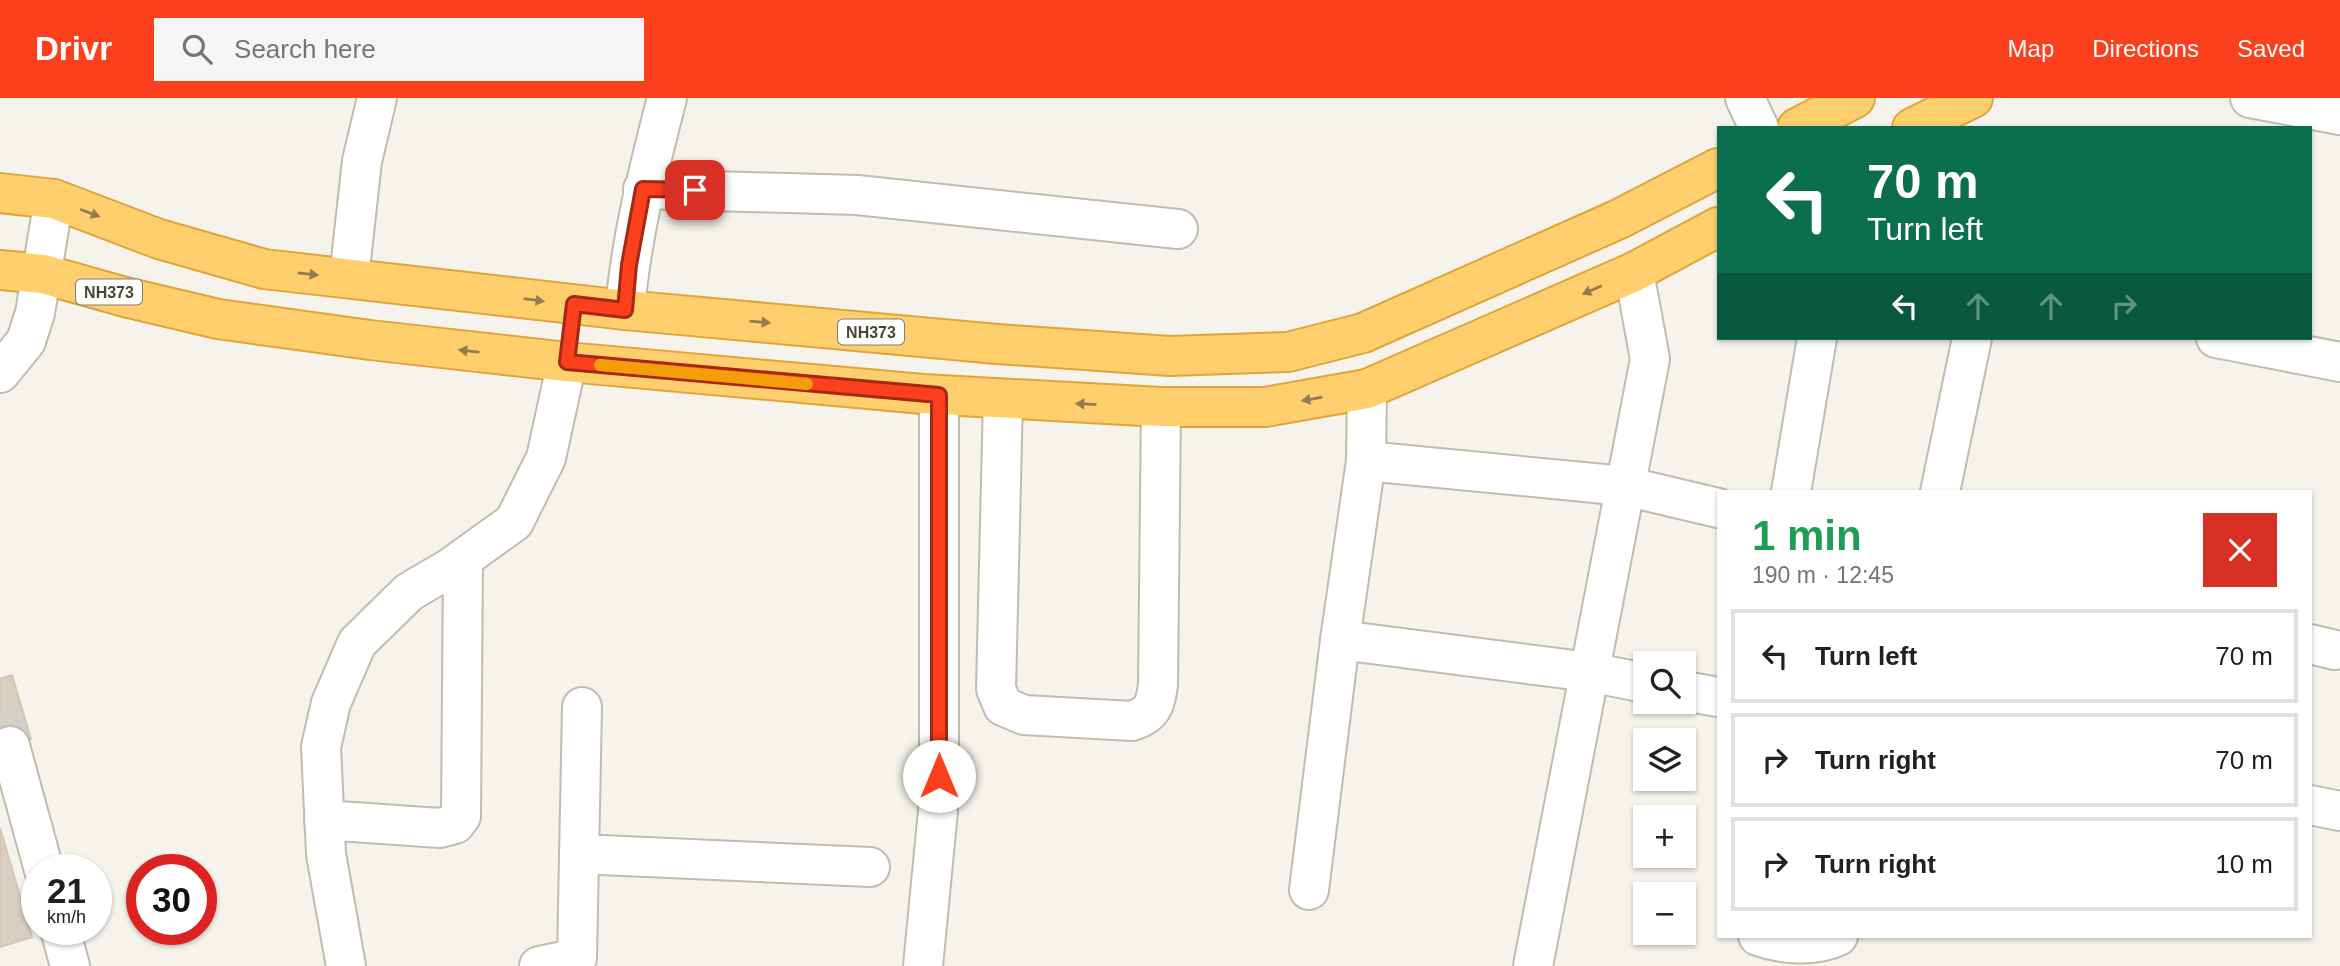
<!DOCTYPE html>
<html lang="en">
<head>
<meta charset="utf-8">
<style>
	body { margin:0; font-family:Arial,sans-serif; background:#f6f6f6; color:#202124; height:100vh; display:flex; flex-direction:column; font-size:26px; white-space:nowrap }
	* { box-sizing:border-box; margin:0 }
	p { font-size:23px; color:#757577 }
	.icon { flex:none; width:38px; height:38px; fill:none; stroke:currentColor; stroke-width:2; stroke-linecap:round; stroke-linejoin:round }
	.map { position:relative; flex:1; overflow:hidden }
	.drawer { position:absolute; left:1717px; top:392px; width:595px; height:448px; display:flex; flex-direction:column; background:#fff; border-radius:0px; box-shadow:0 2px 5px #0004 }
	.drawer>* { flex:none }
	.hud { position:absolute; left:1717px; top:28px; width:595px; height:214px; border-radius:0px; box-shadow:0 2px 5px #0004; background:#0b6e4f; color:#fff; overflow:hidden }
	.tools { position:absolute; left:1633px; top:553px; display:grid; gap:14px }
	.tools a { display:grid; place-items:center; width:63px; height:63px; border-radius:0px; background:#fff; box-shadow:0 2px 5px #0004; font-size:35px }
	.speed { position:absolute; left:21px; top:756px; display:flex; gap:14px; font-size:35px; font-weight:700; text-align:center }
	.speed>* { display:grid; place-content:center; width:91px; height:91px; border-radius:50%; background:#fff; box-shadow:0 2px 5px #0004; line-height:1 }
	.speed small { font-size:18px; font-weight:400 }
	.speed .limit { border:10px solid #d22; background:#fff; color:#111 }
	.pin { position:absolute; display:grid; place-items:center; width:60px; height:60px; color:#fff; margin:-30px; border-radius:14px; box-shadow:0 4px 10px #0006 }
	.me { position:absolute; width:77px; margin:-38px; rotate:0deg; stroke-linejoin:round; filter:drop-shadow(0 0 5px #0008) }
	.turn { display:flex; align-items:center; gap:24px; height:147px; padding:0 35px; font-size:32px }
	.turn .icon { width:91px; height:91px; stroke-width:2.5 }
	.turn b { display:block; font-size:49px; line-height:60px }
	.lanes { display:flex; align-items:center; height:66px; padding:0 35px; background:#0003; justify-content:center; gap:35px; direction:ltr }
	.lanes .off { opacity:.35 }
	.round { display:grid; place-items:center; flex:none; width:74px; height:74px; border-radius:0px; background:#f6f6f6 }
	.overview { display:flex; align-items:center; justify-content:space-between; height:119px; padding:0 35px }
	h1 { font-size:42px; font-weight:600; line-height:52px; color:#1e9e55 }
	ul { padding:0; list-style:none }
	li { display:flex; align-items:center; gap:21px; height:94px; margin:0 14px 10px; padding:0 21px; border:4px solid #e0e0e0; border-radius:0px }
	li div { flex:1 }
	li b { display:block; font-size:26px }
	li em { font-style:normal }
	header { display:flex; align-items:center; gap:42px; box-sizing:border-box; height:98px; padding:0 35px; background:#fc3f1d; color:#fff }
	header strong { font-size:33px }
	nav { display:flex; gap:38px; margin-inline-start:auto; font-size:24px }
	.search { width:490px; height:63px; background:#f6f6f6; display:flex; align-items:center; gap:18px; box-sizing:border-box; padding:0 24px; border-radius:0px; color:#757577; font-size:26px }
	.map>svg:first-child { display:block }
	.building { fill:#d8cfc1; stroke:#d3c7b4; stroke-width:2 }
	.lines { fill:none; stroke-linecap:round; stroke-linejoin:round }
	.minor-tunnel { stroke:#d4d0c8; stroke-width:38; stroke-dasharray:38 19; stroke-linecap:butt }
	.minor-casing { stroke:#c2bbae; stroke-width:42 }
	.highway-casing { stroke:#e0a43c; stroke-width:42 }
	.minor { stroke:#fff; stroke-width:38 }
	.highway { stroke:#ffcf6e; stroke-width:38 }
	.oneway { fill:#937c4e }
	.route-casing { stroke:#a42913; stroke-width:18 }
	.route { stroke:#fc3f1d; stroke-width:12 }
	.slow { stroke:#f59e0b; stroke-width:12 }
	.labels { text-anchor:middle; dominant-baseline:central; stroke-width:5; stroke-linejoin:round; paint-order:stroke }
	.shield { fill:#fff; stroke:#817c74; stroke-width:2 }
	.shield-label { font-size:16px; font-weight:bold; fill:#4b4439 }
</style>
</head>
<body>
<header>
<strong>Drivr</strong>
<div class="search"><svg class="icon" aria-label="search" viewBox="0 0 24 24"><circle cx="10" cy="10" r="6"/><path d="M15 15l6 6"/></svg>Search here</div>
<nav><a>Map</a><a>Directions</a><a>Saved</a></nav>
</header>
<div class="map">
<svg width="2340" height="868" viewBox="0 0 2340 868">
	<rect width="100%" height="100%" fill="#f6f3ec"/>
	<g class="building">
		<polygon points="12,577 31,641 0,651 0,581"/>
		<polygon points="0,730 32,839 0,849"/>
	</g>
	<g class="lines">
		<polyline class="minor-tunnel" points="0,612 10,648"/>
		<g class="minor-casing">
			<g id="minor">
				<polyline points="1745,0 1759,30"/>
				<polyline points="2250,0 2340,17"/>
				<polyline points="643,91 857,97 1178,131"/>
				<polyline points="349,180 362,63 377,0"/>
				<path d="M625,212C631,139 649,70 667,0"/>
				<polyline points="2216,240 2340,264"/>
				<polyline points="0,275 26,243 35,215 54,101"/>
				<path d="M1003,301L996,591L1003,608L1024,617L1132,623C1153,616 1155,607 1158,587L1161,309"/>
				<polyline points="1366,363 1625,388 1718,410"/>
				<polyline points="1791,394 1817,240"/>
				<polyline points="1940,394 1972,240"/>
				<polyline points="1340,542 1589,574 1645,585"/>
				<polyline points="2310,546 2335,552"/>
				<polyline points="1684,593 1718,599"/>
				<polyline points="10,648 44,772"/>
				<polyline points="2310,707 2340,713"/>
				<polyline points="324,722 440,730 455,726 461,718 463,461"/>
				<polyline points="579,756 870,769"/>
				<polyline points="1309,792 1340,542 1366,363 1367,291"/>
				<polyline points="60,831 70,868"/>
				<path d="M1758,838C1782,847 1815,849 1838,838"/>
				<polyline points="346,868 326,756 321,649 331,605 357,545 409,494 450,470 514,424 546,360 567,264"/>
				<polyline points="539,868 577,860 582,609"/>
				<polyline points="923,868 938,713 939,678 939,297"/>
				<polyline points="1533,868 1650,261 1634,174"/>
			</g>
		</g>
		<g class="highway-casing">
			<g id="highway">
				<polyline points="1797,30 1855,0"/>
				<polyline points="1912,30 1973,0"/>
				<polyline points="0,95 54,101 159,141 264,171 625,212 997,246 1170,258 1288,254 1363,235 1619,121 1718,70"/>
				<polyline points="0,172 43,176 125,199 218,221 370,242 567,264 923,296 1161,309 1265,309 1367,291 1634,174 1718,129"/>
			</g>
		</g>
		<use href="#minor" class="minor"/>
		<use href="#highway" class="highway"/>
	</g>
	<defs><path id="oneway-solid" d="M-6-.8H1V-3.2L6.5 0L1 3.2V.8H-6Z" transform="scale(1.75)"/></defs>
	<g class="oneway">
		<use href="#oneway-solid" transform="translate(90 115) rotate(21)"/>
		<use href="#oneway-solid" transform="translate(308 176) rotate(6)"/>
		<use href="#oneway-solid" transform="translate(1592 192) rotate(156)"/>
		<use href="#oneway-solid" transform="translate(534 202) rotate(7)"/>
		<use href="#oneway-solid" transform="translate(760 224) rotate(5)"/>
		<use href="#oneway-solid" transform="translate(469 253) rotate(-174)"/>
		<use href="#oneway-solid" transform="translate(1312 301) rotate(170)"/>
		<use href="#oneway-solid" transform="translate(1086 306) rotate(-177)"/>
	</g>
	<g class="lines">
		<g class="route-casing">
			<polyline id="route" points="695,92 643,91 629,167 625,212 574,206 567,264 939,297 939,678"/>
		</g>
		<use href="#route" class="route"/>
		<polyline class="slow" points="600,267 807,286"/>
	</g>
	<g class="labels">
		<g class="shield">
			<rect x="76" y="181.5" width="66" height="25" rx="5"/>
			<rect x="838" y="221.5" width="66" height="25" rx="5"/>
		</g>
		<g class="shield-label">
			<text x="109" y="194">NH373</text>
			<text x="871" y="234">NH373</text>
		</g>
	</g>
</svg>
<div class="tools">
<a><svg class="icon" aria-label="search" viewBox="0 0 24 24"><circle cx="10" cy="10" r="6"/><path d="M15 15l6 6"/></svg></a>
<a><svg class="icon" aria-label="layers" viewBox="0 0 24 24"><path d="M12 4l9 5-9 5-9-5zM3 14l9 5 9-5"/></svg></a>
<a>+</a>
<a>−</a>
</div>
<div class="speed"><div>21<small>km/h</small></div><div class="limit">30</div></div>
<div class="pin" style="left:695px;top:92px;background:#d93025"><svg class="icon" aria-label="arrive" viewBox="0 0 24 24"><path d="M6 21V4h12l-3 4 3 4H6"/></svg></div>
<svg class="me" style="left:939px;top:678px" viewBox="-20 -20 40 40"><circle r="19" fill="#fff"/><path d="M0-13L10 11 0 6-10 11z" fill="#fc3f1d"/></svg>
<div class="hud">
<div class="turn"><svg class="icon" aria-label="left" viewBox="0 0 24 24"><path d="M17 20v-9H6M10 6l-5 5 5 5"/></svg><div><b>70 m</b>Turn left</div></div>
<div class="lanes"><svg class="icon" aria-label="left" viewBox="0 0 24 24"><path d="M17 20v-9H6M10 6l-5 5 5 5"/></svg><svg class="icon off" aria-label="ahead" viewBox="0 0 24 24"><path d="M12 20V5M6 11l6-6 6 6"/></svg><svg class="icon off" aria-label="ahead" viewBox="0 0 24 24"><path d="M12 20V5M6 11l6-6 6 6"/></svg><svg class="icon off" aria-label="right" viewBox="0 0 24 24"><path d="M7 20v-9h11M14 6l5 5-5 5"/></svg></div>
</div>
<section class="drawer">
<div class="overview"><div><h1>1 min</h1><p>190 m · 12:45</p></div><a class="round" style="background:#d93025;color:#fff"><svg class="icon" aria-label="close" viewBox="0 0 24 24"><path d="M6 6l12 12M18 6L6 18"/></svg></a></div>
<ul>
<li><svg class="icon" aria-label="left" viewBox="0 0 24 24"><path d="M17 20v-9H6M10 6l-5 5 5 5"/></svg><div><b>Turn left</b></div><em>70 m</em></li>
<li><svg class="icon" aria-label="right" viewBox="0 0 24 24"><path d="M7 20v-9h11M14 6l5 5-5 5"/></svg><div><b>Turn right</b></div><em>70 m</em></li>
<li><svg class="icon" aria-label="right" viewBox="0 0 24 24"><path d="M7 20v-9h11M14 6l5 5-5 5"/></svg><div><b>Turn right</b></div><em>10 m</em></li>
</ul>
</section>
</div>
</body>
</html>
